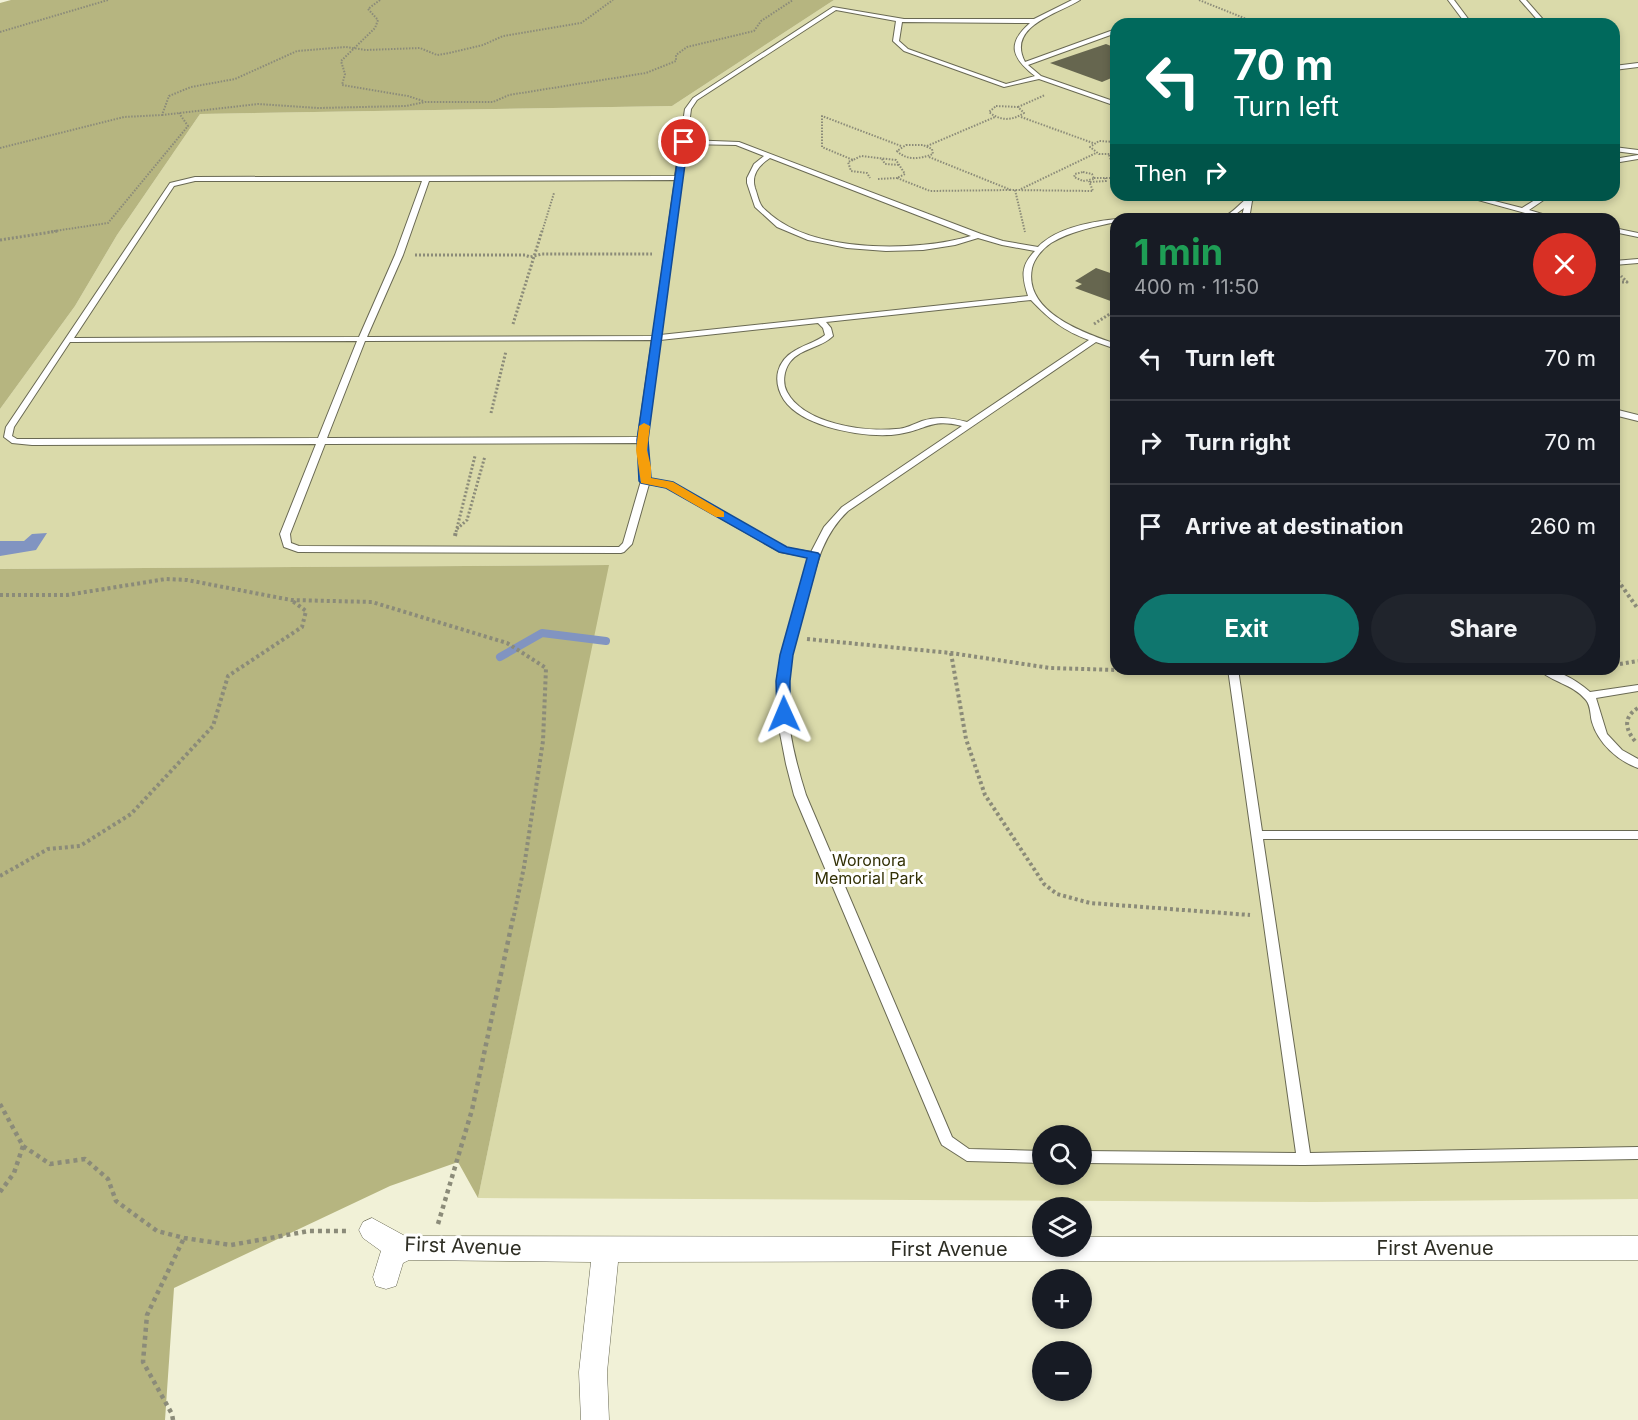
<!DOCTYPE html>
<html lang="en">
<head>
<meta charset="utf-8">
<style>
	body { margin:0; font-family:Inter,sans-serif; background:#20242c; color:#f1f3f6; height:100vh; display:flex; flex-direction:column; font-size:22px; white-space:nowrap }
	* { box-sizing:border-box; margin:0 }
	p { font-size:20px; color:#9ea1a6 }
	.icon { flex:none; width:33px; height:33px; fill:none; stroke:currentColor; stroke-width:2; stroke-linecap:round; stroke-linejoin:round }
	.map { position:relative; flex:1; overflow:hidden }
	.side { position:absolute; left:1110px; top:213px; width:510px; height:462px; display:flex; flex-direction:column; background:#171b24; border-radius:18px; box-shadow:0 3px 9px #0003 }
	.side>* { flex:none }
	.hud { position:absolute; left:1110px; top:18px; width:510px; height:183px; border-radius:18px; box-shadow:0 3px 9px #0003; background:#00695c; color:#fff; overflow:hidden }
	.tools { position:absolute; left:1032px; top:1125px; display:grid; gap:12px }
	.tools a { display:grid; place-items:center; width:60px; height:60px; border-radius:50%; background:#171b24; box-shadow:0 3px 9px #0003; font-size:30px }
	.pin { position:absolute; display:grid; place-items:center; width:51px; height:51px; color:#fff; margin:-26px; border:3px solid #fff; border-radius:50%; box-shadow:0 2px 6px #0007 }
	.me { position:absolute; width:66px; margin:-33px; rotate:359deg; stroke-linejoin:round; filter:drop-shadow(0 0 4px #0008) }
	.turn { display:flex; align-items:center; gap:21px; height:126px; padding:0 24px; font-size:27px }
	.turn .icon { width:78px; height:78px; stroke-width:2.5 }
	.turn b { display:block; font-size:42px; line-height:51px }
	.then { display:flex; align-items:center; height:57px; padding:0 24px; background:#0003; gap:12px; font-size:22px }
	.round { display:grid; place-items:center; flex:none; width:63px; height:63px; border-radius:32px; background:#20242c }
	.headline { display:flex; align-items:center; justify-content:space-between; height:102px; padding:0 24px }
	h1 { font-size:36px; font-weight:700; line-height:45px; color:#1e9e55 }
	.action { display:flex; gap:12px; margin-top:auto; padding:12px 24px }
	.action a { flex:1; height:69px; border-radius:36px; background:#0f766e; color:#fff; font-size:24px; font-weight:700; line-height:69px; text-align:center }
	.action a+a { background:#20242c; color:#f1f3f6 }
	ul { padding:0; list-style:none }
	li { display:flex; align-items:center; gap:18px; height:84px; padding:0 24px; border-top:2px solid #363941 }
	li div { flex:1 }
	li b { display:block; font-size:22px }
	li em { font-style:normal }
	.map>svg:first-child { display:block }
	.green { fill:#dadaaa; fill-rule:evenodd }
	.forest { fill:#b6b580 }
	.water { fill:#8194c1 }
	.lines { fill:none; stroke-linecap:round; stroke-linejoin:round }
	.stream { stroke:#8194c1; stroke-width:8 }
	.building { fill:#66664f }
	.lane-casing { stroke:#696953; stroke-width:2 }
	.street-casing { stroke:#696953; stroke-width:1 }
	.path-far3 { stroke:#8b8b79; stroke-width:2; stroke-dasharray:1.5 1.5; stroke-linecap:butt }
	.path-far2 { stroke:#8b8b79; stroke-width:3; stroke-dasharray:2 2; stroke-linecap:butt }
	.path-far1 { stroke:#8b8b79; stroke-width:4; stroke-dasharray:3 3; stroke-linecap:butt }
	.path { stroke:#8b8b79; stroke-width:4.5; stroke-dasharray:4 4; stroke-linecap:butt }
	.lane { fill:#fff; fill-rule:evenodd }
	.street { fill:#fff; fill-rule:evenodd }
	.route { fill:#1a73e8; stroke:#114b97; stroke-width:1.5 }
	.slow { fill:#f59e0b }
	.labels { text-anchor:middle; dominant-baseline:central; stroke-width:6; stroke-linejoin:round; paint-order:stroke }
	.park-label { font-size:16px; fill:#323005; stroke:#fff }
	.near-street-label { font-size:20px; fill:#2e2e24; stroke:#fff }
</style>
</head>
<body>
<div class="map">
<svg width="1638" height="1420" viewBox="0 0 1638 1420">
	<rect width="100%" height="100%" fill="#f1f1d7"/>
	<path class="green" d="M834,0H1638V1199L1314,1202L478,1198L608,565L0,569V409L75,306L117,235L200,114L672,106ZM1116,24H1614V195H1116ZM1116,219H1614V669H1116ZM1042,1136H1082V1174H1042Z"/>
	<g class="forest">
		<polygon points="11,0 834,0 672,106 200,114 117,235 75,306 0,409 0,3"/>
		<polygon points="609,565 478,1198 458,1162 390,1186 174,1288 165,1420 0,1420 0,569"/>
	</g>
	<polygon class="water" points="47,533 36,550 0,556 0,541 24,541 32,534"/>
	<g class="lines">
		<polyline class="stream" points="500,657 542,633 606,641"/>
	</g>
	<g class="building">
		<polygon points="1106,44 1116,48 1116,76 1102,82 1050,63"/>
		<polygon points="1096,268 1116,275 1116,303 1075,288 1082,284 1075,281"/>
	</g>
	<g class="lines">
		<g class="lane-casing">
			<g id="lane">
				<path d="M1072,0H1080C1058,14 1006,26 1025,62L1116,29V33L1028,65L1041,76L1116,102V106L1039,79L1004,87L904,51L893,41L896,21L836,10L697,100L691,109L687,140L739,142L981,234L1003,241L1038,247C1069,215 1146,217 1188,216C1197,216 1217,218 1225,216C1238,210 1244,195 1259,195L1252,201L1249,219H1241L1244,208L1229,219H1116V222C1093,227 1071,231 1051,243C1042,249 1034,259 1032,268C1023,312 1084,333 1116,344V349L1096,342L848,511C824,534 817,561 809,592C802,618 793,642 789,668C783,711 793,754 806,795L952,1137L969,1149L1042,1151V1163L967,1161L942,1145L940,1141L794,795L786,764L780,733L777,685L783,650L809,557L780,552L666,487L649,484L632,544L624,552L621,553L298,552L284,547L280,534L316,444L32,445L12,443L4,437L6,427L170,183L195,177L675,176L685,109L693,98L833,7L904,19H1034ZM902,22L1030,23C1006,44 1012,58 1035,76L1006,84L908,49L899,41ZM686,144L736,145L764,156L754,164L747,178V183L755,207L777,227L808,240L847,248L886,251L923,250L955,245L978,238L1002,245L1035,251C1020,266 1022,277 1028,296L660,335ZM770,158L971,236C917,252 816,253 771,215C768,212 763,209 761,205C758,200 757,193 755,188C751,175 759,165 770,158ZM675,180L653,336L367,337L403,255L429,181ZM195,181H422L395,255L359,337L74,338L174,186ZM1031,300C1049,319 1064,331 1089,340L967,422C952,418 938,416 922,421C914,424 905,429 896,429C864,432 804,424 787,392C782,383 784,370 790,362C801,348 821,348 833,336L831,328L826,322ZM818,323L823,328L825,335C816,342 806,344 796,350C776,361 772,381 784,400C803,428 868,439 899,434C927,430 930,418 962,426L842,507L824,527L811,552L786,548L672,483L649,479L646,440L660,340ZM652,340L638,437L327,438L365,341ZM357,341L318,438L32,439H17L12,436L14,427L70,342ZM638,443L641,481L623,543L619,547L299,546L291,543L290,534L325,444Z"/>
				<polygon points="1448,0 1454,0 1472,24 1466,24"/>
				<polygon points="1520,0 1526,0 1547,24 1541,24"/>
				<polygon points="1146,22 1172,22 1175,24 1143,24"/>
				<polygon points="1638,63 1638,67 1614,70 1614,66"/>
				<polygon points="1614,147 1638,150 1638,154 1614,151"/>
				<polygon points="1638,155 1638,159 1614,163 1614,159"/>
				<polygon points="1460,195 1471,195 1522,208 1543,195 1551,195 1529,210 1559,219 1547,219"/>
				<polygon points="1614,228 1638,233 1638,237 1614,232"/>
				<polygon points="1638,259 1638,263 1614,265 1614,261"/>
				<polygon points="1614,409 1638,415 1638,421 1614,415"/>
				<polygon points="1228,669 1238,669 1262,831 1638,831 1638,839 1263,839 1310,1153 1638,1147 1638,1159 1304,1165 1082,1163 1082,1151 1296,1153"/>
				<path d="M1538,669C1558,669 1575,679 1590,692L1638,685V691L1596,698L1607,734L1622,750L1638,759V768C1618,761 1598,743 1592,722C1590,715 1591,706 1586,700C1573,684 1551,682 1538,669Z"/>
			</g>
		</g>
		<g class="street-casing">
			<polygon id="street" points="372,1218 405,1236 1042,1237 1042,1246 1082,1246 1082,1237 1638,1236 1638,1260 618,1262 607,1372 609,1420 581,1420 579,1372 591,1262 409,1260 403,1263 396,1286 386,1289 376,1286 373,1277 381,1251 363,1238 359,1230 363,1222"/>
		</g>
		<g class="path-far3">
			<polyline points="380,0 368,9 378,20 375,28 341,61 345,74 342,85 408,96 423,101"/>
			<polyline points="1199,0 1259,24"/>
			<polyline points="0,32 108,0"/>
			<path d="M996,106L1018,107L1024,113C1012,121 1000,121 989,112Z"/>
			<polyline points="1018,107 1045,95"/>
			<polyline points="162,115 258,104 318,108 406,106 425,102 493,102 509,95 646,73 676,61 676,55 687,47 754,31 761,21 793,0"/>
			<polyline points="1021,117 1093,143"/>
			<polyline points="1116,142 1099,141 1090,147 1099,154 1116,154"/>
			<path d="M906,145H923L932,149L933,154C920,159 907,161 897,151Z"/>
			<polyline points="901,146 822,116 822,147 853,160 861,156 896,160 905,174 897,178 930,191 1011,190"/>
			<polyline points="927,146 995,117"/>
			<polyline points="0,148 124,117 162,115 169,96 191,87 235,79 297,51 346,47 366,50 420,48 437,55 449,53 483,45 503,36 581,23 613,0"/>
			<polyline points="1109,155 1116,173"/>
			<polyline points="929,157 1011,190 1093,191 1089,181"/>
			<polyline points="882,159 885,164 900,165"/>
			<polyline points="853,160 848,162 851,171 867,173 870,178"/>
			<polygon points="1083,172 1092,174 1094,179 1083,181 1074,177 1075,174"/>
			<polyline points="1094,178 1116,178"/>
			<polyline points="878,179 897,178"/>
			<polyline points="1090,182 1106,181 1105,178"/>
			<polyline points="1021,189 1096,153"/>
			<polyline points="1015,190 1025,232"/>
			<polyline points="48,232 108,223 188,126 179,113"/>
			<polyline points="542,232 554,193"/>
		</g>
		<g class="path-far2">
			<polyline points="0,240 58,231"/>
			<polyline points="415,255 525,255 530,257 542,254 652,254"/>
			<polyline points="1614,282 1627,282 1621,276"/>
			<polyline points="513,324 542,231"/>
			<polyline points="1094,324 1116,310"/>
			<polyline points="491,413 506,351"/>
			<polyline points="457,529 467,520 485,456"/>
			<polyline points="456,532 475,456"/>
		</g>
		<g class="path-far1">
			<polyline points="455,536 456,531"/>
			<polyline points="1614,575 1638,609"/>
			<polyline points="0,595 67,595 166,579 187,580 291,600 372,602 507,643 546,668 543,741 524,867 513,920"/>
			<polyline points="807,639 951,653 1050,668 1218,673"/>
			<polyline points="951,653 966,739 985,795 1044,884 1057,894 1090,903 1250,915"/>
			<polyline points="1614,665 1638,661"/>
			<polyline points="1582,671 1591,669"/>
			<path d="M1635,741C1625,729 1623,717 1638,708"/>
			<polyline points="0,876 48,849 80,846 131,814 213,726 228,676 302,627 306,611 291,600"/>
		</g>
		<g class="path">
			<polyline points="0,1104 23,1146 50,1164 85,1159 108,1179 116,1201 157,1231 184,1238 231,1245 309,1231 350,1231"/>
			<polyline points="0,1192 14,1173 23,1146"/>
			<polyline points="438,1224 472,1110 513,918"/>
			<polyline points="173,1420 172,1414 143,1362 147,1315 184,1238"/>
		</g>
		<use href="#lane" class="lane"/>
		<use href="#street" class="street"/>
	</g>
	<polygon class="route" points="684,139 688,142 648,440 651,478 673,482 787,547 818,553 820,555 793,655 790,681 790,714 784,718 777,714 776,681 780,655 807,558 779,552 666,488 641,483 639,481 637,440 680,142"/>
	<polygon class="slow" points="644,423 650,426 647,450 651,467 651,478 673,482 724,512 724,517 716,517 666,488 641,483 636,450 639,426"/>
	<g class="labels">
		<g class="park-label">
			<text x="869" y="860">Woronora<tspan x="869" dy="18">Memorial Park</tspan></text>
		</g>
		<g class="near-street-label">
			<text transform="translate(463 1246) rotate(2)">First Avenue</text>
			<text x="1435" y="1248">First Avenue</text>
			<text x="949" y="1249">First Avenue</text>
		</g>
	</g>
</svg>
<div class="tools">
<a><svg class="icon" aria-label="search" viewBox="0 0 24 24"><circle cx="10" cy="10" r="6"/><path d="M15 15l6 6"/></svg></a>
<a><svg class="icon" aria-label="layers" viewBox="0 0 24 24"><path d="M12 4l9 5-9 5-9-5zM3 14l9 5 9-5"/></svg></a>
<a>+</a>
<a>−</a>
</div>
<div class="pin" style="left:684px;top:142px;background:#d93025"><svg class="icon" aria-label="arrive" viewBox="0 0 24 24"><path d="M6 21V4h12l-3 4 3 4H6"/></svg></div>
<svg class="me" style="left:784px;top:714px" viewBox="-20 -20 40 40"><path d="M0-17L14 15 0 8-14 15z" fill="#1a73e8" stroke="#fff" stroke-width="4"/></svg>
<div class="hud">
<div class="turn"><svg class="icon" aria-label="left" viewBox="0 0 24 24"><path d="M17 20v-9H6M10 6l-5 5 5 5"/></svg><div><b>70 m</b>Turn left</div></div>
<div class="then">Then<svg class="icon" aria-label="right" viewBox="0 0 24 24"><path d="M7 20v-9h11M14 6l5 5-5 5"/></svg></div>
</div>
<section class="side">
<div class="headline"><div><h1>1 min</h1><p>400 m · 11:50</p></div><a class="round" style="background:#d93025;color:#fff"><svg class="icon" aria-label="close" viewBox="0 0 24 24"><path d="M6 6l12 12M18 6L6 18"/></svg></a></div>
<ul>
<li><svg class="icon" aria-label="left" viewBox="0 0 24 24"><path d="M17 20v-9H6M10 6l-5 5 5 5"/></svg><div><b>Turn left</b></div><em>70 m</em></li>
<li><svg class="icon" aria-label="right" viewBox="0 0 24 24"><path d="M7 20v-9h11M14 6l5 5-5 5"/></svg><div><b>Turn right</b></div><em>70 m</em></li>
<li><svg class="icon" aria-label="arrive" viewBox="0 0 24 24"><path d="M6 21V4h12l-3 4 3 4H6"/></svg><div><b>Arrive at destination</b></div><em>260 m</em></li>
</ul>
<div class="action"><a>Exit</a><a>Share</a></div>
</section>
</div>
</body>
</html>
